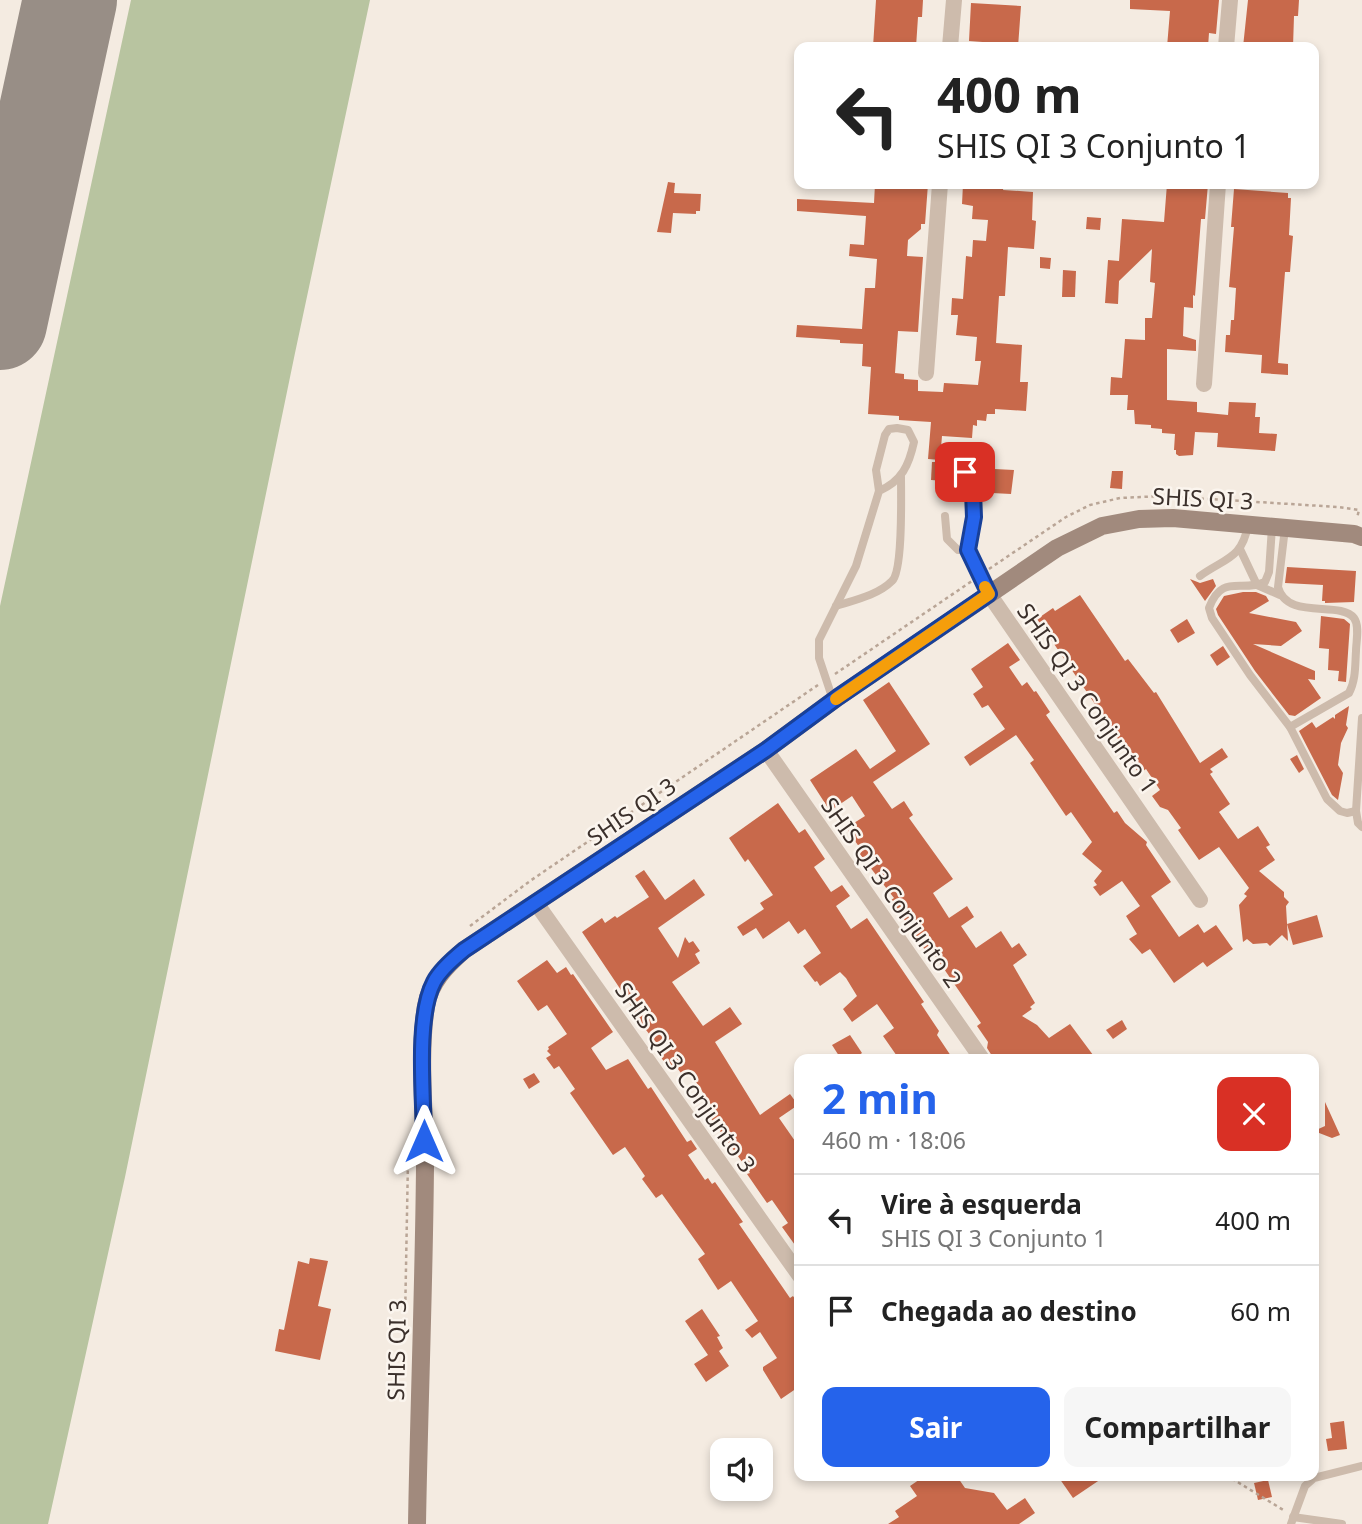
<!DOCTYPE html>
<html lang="pt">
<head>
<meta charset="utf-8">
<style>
	body { margin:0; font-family:"Noto Sans",sans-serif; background:#f6f6f6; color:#222; height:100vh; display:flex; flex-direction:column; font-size:26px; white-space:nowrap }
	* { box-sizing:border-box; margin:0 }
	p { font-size:23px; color:#767676 }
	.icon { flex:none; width:38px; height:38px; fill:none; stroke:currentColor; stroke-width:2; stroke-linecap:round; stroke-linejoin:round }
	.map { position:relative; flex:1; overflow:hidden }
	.side { position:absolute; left:794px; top:1054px; width:525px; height:427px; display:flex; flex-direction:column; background:#fff; border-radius:14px; box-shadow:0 4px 10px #0003 }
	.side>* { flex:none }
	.hud { position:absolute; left:794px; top:42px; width:525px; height:147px; border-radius:14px; box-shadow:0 4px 10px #0003; background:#fff; color:#222; overflow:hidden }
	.buttons { position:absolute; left:710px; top:1438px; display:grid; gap:14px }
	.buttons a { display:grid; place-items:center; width:63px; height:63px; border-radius:14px; background:#fff; box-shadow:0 4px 10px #0003; font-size:35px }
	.pin { position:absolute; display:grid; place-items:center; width:60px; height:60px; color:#fff; margin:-30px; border-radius:14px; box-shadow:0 4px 10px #0006 }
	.me { position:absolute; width:77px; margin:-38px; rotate:0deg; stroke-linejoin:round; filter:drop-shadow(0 0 5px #0008) }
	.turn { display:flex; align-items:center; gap:24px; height:147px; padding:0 28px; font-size:32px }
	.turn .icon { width:91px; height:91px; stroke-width:2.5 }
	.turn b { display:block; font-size:49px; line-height:60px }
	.round { display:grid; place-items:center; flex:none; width:74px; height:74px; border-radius:14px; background:#f6f6f6 }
	.overview { display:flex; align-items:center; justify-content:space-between; height:119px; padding:0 28px }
	h1 { font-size:42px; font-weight:700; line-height:52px; color:#2563eb }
	.primary-button { display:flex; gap:14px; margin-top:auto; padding:14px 28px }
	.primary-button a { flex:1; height:80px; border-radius:14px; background:#2563eb; color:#fff; font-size:28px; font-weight:700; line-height:80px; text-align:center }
	.primary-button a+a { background:#f6f6f6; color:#222 }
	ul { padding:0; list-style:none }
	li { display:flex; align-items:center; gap:21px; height:91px; padding:0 28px; border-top:2px solid #e0e0e0 }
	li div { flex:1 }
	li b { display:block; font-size:26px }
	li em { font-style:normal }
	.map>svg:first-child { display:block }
	.green { fill:#b8c4a0 }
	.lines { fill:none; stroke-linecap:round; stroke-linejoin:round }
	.runway { stroke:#988e86; stroke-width:94 }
	.building { fill:#c8694b }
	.path { stroke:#b9a596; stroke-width:2.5; stroke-dasharray:3.5 3.5; stroke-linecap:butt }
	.lane { stroke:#cdbbac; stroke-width:8 }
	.street { stroke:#cdbbac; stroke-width:16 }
	.secondary { stroke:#a18a7d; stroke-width:18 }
	.route-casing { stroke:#184099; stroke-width:18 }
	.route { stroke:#2563eb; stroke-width:12 }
	.slow { stroke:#f59e0b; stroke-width:12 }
	.labels { text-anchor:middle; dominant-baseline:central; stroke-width:5; stroke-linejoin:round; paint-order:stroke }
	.street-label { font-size:23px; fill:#3b302b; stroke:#fbf5ee }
</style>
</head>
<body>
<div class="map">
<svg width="1362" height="1524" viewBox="0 0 1362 1524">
	<rect width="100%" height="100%" fill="#f4ebe1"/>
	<polygon class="green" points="131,0 370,0 295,353 125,1177 48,1524 0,1524 0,606"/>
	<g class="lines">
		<polyline class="runway" points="0,323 70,0"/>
	</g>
	<g class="building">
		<polygon points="876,0 923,0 922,17 918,17 916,47 873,47"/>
		<polygon points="1130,0 1219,0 1216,34 1209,33 1208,47 1167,47 1170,11 1130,9"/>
		<polygon points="1248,0 1299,0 1298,16 1294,16 1293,47 1243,47"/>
		<polygon points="971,3 1021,6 1018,47 996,47 996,43 969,41"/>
		<polygon points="668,182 675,183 674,193 701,194 700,211 696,211 696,214 673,213 671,233 657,232"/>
		<polygon points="875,184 928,184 925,224 921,224 921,229 908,240 907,256 923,257 918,332 898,331 895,373 904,374 904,379 918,380 918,391 943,392 944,383 978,385 981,361 975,361 977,337 956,335 958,315 951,315 952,298 963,299 966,256 972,257 973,240 986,241 988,220 972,219 973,206 962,204 963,184 1004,184 1003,190 1033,192 1032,220 1036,221 1034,249 1008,247 1005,296 999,296 996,343 1022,345 1020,382 1028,382 1026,411 995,409 995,414 987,414 986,421 977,420 977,426 973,425 972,438 942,436 940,460 928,459 931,422 899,420 899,416 868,414 871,367 862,366 863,344 840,343 840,340 796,337 797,325 862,329 865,288 875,288 877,259 849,256 850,244 864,245 866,216 797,211 797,199 874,203"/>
		<polygon points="1167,184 1208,184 1205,219 1201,219 1195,296 1193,295 1193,308 1184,307 1183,336 1196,340 1196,351 1167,349 1167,400 1197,402 1197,412 1228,415 1229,402 1256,403 1255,417 1260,417 1259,433 1277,434 1275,451 1217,447 1218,433 1195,432 1193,455 1179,456 1176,454 1176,450 1174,450 1175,434 1162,433 1162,429 1151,428 1151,425 1135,424 1134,410 1127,410 1128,395 1110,395 1111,377 1122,378 1125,339 1145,340 1145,318 1152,318 1155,283 1150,282 1152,249 1119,281 1118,304 1105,303 1108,260 1119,261 1122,219 1164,222"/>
		<polygon points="1234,189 1288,193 1288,198 1291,198 1289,235 1293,236 1290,272 1285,272 1278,363 1288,364 1288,375 1261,373 1262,355 1225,352 1226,335 1230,335 1231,320 1234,320 1236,288 1229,287 1234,227 1231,227"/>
		<polygon points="1087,217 1101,218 1100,230 1086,229"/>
		<polygon points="1040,257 1051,258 1050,269 1040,268"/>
		<polygon points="1063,270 1076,271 1075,297 1062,297"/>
		<polygon points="932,462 946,462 945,481 931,480"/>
		<polygon points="994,469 1014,470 1011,494 992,493"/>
		<polygon points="1112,471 1123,471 1122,489 1110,488"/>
		<polygon points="1287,567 1356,571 1354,602 1325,603 1325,601 1322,601 1323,585 1285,583"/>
		<polygon points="1190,579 1200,583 1213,579 1216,586 1205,601"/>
		<polygon points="1243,592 1256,592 1266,596 1269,601 1249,613 1296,622 1302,631 1281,646 1253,644 1315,671 1315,680 1308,679 1321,698 1295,716 1289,715 1255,671 1218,615 1216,609 1224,596"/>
		<polygon points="1080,595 1125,661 1128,659 1154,693 1156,692 1200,763 1222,748 1228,757 1210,769 1213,772 1210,774 1230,804 1219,812 1238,839 1258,826 1270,845 1266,847 1275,860 1259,871 1284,892 1284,897 1289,902 1286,906 1288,941 1282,935 1270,946 1267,943 1253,944 1247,939 1243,942 1239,905 1247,896 1244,894 1249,888 1219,847 1199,860 1178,830 1181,828 1168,810 1160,807 1152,796 1160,790 1146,769 1139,774 1112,729 1037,619 1053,608 1055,611"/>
		<polygon points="1321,616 1344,619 1350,624 1346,682 1338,681 1339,671 1328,670 1329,649 1319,648"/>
		<polygon points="1187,619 1195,633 1178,643 1170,630"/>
		<polygon points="1008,643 1020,660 1009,667 1022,686 1027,682 1034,692 1036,691 1050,712 1046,715 1114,813 1117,811 1125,823 1147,842 1146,845 1171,882 1151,896 1179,937 1198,924 1204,933 1216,925 1233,949 1207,967 1203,962 1174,983 1150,949 1142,954 1129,939 1137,934 1126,916 1140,906 1122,881 1100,896 1093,887 1097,885 1094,881 1102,871 1082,854 1092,842 1071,812 1066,816 1030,763 1034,760 1016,735 970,766 964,757 1005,729 988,705 982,708 973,694 983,687 971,669"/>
		<polygon points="1223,646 1230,657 1217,666 1210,655"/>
		<polygon points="889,682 930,744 873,782 892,809 904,801 913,815 909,818 953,879 933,893 949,918 967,906 974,917 961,926 976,948 1001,931 1012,948 1019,943 1027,955 1013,965 1035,1003 1030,1007 1032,1009 1022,1016 1037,1025 1049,1038 1070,1024 1096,1059 994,1059 987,1048 988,1042 977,1026 981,1023 929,947 925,950 891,900 894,898 859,853 862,851 846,828 865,816 852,796 830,811 810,780 856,749 870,769 896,751 863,700"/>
		<polygon points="1349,706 1346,725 1348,728 1341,743 1338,765 1343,773 1338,800 1332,795 1299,731 1312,722 1316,728 1333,717 1335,719 1335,715"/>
		<polygon points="1297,755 1304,769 1299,773 1290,759"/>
		<polygon points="778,803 799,833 805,829 825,859 814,867 831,892 842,885 850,896 836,906 851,929 867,918 924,1002 921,1004 939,1031 937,1035 953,1059 899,1059 883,1036 894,1028 877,1004 852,1022 843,1009 857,996 846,978 840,972 820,986 817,981 815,982 803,966 821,953 805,929 798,934 789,921 763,939 756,928 743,936 737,927 764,909 760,903 773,895 748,859 745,862 729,838"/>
		<polygon points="644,870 665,900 694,879 705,895 658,928 678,958 685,937 689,943 693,941 700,951 695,954 700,963 672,982 703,1026 730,1007 742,1024 715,1042 760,1115 790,1094 798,1105 779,1118 795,1141 800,1138 800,1252 782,1227 788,1223 772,1200 767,1203 747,1174 750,1173 705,1110 712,1106 690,1073 684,1077 675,1065 668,1067 657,1052 661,1049 639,1021 629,1002 582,932 602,918 605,923 615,916 617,918 649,897 635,876"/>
		<polygon points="1317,915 1323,937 1293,945 1287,924"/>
		<polygon points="547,960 557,973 566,967 571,975 573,974 613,1032 591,1048 606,1070 628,1059 648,1089 651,1087 687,1142 691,1140 697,1149 688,1155 705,1180 708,1178 712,1184 715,1182 743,1222 739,1224 790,1298 793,1296 800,1306 800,1386 781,1399 763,1370 763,1367 777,1358 760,1332 752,1338 745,1330 758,1321 731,1281 718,1290 698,1259 705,1254 662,1194 656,1198 642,1179 645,1176 625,1147 613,1155 570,1093 575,1089 559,1066 554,1069 546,1058 551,1055 547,1051 549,1049 548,1047 567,1034 547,1005 538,1011 517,981"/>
		<polygon points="1122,1020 1127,1029 1113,1039 1106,1030"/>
		<polygon points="850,1035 862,1053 854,1059 841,1059 832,1045"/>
		<polygon points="534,1073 540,1082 529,1089 523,1079"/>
		<polygon points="1325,1102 1340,1135 1332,1138 1314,1131 1325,1126"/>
		<polygon points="310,1258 328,1261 318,1306 331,1309 320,1360 275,1351 279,1329 284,1330 298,1261 309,1264"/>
		<polygon points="702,1309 720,1336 717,1337 723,1348 719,1351 729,1366 706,1382 694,1364 708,1355 685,1321"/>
		<polygon points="1344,1421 1347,1449 1328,1451 1326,1439 1332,1438 1330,1423"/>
		<polygon points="926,1475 956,1475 965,1488 994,1493 1007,1510 1025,1498 1035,1513 1019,1524 888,1524 899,1517 895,1511 917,1496 910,1486"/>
		<polygon points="1057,1475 1107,1475 1073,1498"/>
		<polygon points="1268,1480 1272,1497 1258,1500 1254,1483"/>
	</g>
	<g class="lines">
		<g class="path">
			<polyline points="989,569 1066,517 1090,505 1120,498 1161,496 1338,507 1359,510 1357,518"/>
			<polyline points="835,674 972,581"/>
			<polyline points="470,926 530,881 818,685"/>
			<polyline points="405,1321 408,1160"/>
			<polyline points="1226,1475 1285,1511"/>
		</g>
		<g class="lane">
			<polyline points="965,472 973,492 974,517 968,550 989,594"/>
			<polyline points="945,516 947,539 958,550 968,550"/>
			<path d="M1272,527L1269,572L1265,582C1241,593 1222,573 1209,608L1212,618L1250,675L1290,727L1327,799L1340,811L1347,813L1356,811"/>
			<path d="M1285,528L1278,587C1287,621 1340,600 1354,618C1360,626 1356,642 1356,651C1355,665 1356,680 1349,693L1290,727"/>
			<polyline points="1240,549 1257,585 1280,595"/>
			<path d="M1200,576C1225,558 1242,559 1248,525"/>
			<path d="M836,606C855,600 878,595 892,581C903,571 901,495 901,477"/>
			<path d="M833,700L819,658V640L856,566L879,491L876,470L885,435L889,429L897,428L908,430L914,442C909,465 902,481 879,491"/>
			<polyline points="1362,718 1356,811 1358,823 1362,827"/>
			<polyline points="1293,1517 1342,1524"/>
			<polyline points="1291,1524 1305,1486 1314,1478 1362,1466"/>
		</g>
		<g class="street">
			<polyline points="950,47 954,0"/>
			<polyline points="1226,47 1230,0"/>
			<polyline points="926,373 940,184"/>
			<polyline points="1204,384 1218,184"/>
			<polyline points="989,594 1200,900"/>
			<polyline points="766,750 982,1059"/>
			<polyline points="536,903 800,1276"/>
		</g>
		<path class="secondary" d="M417,1524C419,1405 424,1286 425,1166C425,1116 418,1056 426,1006C430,982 446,966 464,950L766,750L838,697L1057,548L1102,526L1139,519L1173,518L1354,534L1362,537"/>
	</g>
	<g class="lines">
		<g class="route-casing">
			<path id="route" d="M424,1141C424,1099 415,1018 434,982C440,970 453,959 464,950L766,750L838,697L989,594L968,550L974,517L973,492L965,472"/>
		</g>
		<use href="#route" class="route"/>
		<polyline class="slow" points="836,699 989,594 985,587"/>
	</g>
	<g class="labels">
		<g class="street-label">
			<text transform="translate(1203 498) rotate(3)">SHIS QI 3</text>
			<text transform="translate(1088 698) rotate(55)">SHIS QI 3 Conjunto 1</text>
			<text transform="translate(631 811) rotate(-34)">SHIS QI 3</text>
			<text transform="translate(892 892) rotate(55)">SHIS QI 3 Conjunto 2</text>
			<text transform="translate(686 1077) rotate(55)">SHIS QI 3 Conjunto 3</text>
			<text transform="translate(396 1350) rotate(-89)">SHIS QI 3</text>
		</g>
	</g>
</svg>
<div class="buttons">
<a><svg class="icon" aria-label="sound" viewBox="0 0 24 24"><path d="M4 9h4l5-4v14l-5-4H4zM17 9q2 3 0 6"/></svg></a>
</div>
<div class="pin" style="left:965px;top:472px;background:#d93025"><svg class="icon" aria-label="arrive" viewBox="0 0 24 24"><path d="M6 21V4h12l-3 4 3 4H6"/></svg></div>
<svg class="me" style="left:424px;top:1141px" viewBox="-20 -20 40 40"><path d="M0-17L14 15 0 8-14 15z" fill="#2563eb" stroke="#fff" stroke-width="4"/></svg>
<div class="hud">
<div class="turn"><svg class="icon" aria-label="left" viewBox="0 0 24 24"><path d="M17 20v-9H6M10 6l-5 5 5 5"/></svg><div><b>400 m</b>SHIS QI 3 Conjunto 1</div></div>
</div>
<section class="side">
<div class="overview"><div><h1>2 min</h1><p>460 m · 18:06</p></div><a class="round" style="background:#d93025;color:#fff"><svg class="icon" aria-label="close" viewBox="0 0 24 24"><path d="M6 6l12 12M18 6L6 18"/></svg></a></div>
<ul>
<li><svg class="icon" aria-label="left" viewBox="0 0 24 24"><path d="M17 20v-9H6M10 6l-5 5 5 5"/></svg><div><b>Vire à esquerda</b><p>SHIS QI 3 Conjunto 1</p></div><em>400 m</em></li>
<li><svg class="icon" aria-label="arrive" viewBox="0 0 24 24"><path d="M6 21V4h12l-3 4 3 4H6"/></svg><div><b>Chegada ao destino</b></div><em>60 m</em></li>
</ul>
<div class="primary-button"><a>Sair</a><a>Compartilhar</a></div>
</section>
</div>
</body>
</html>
